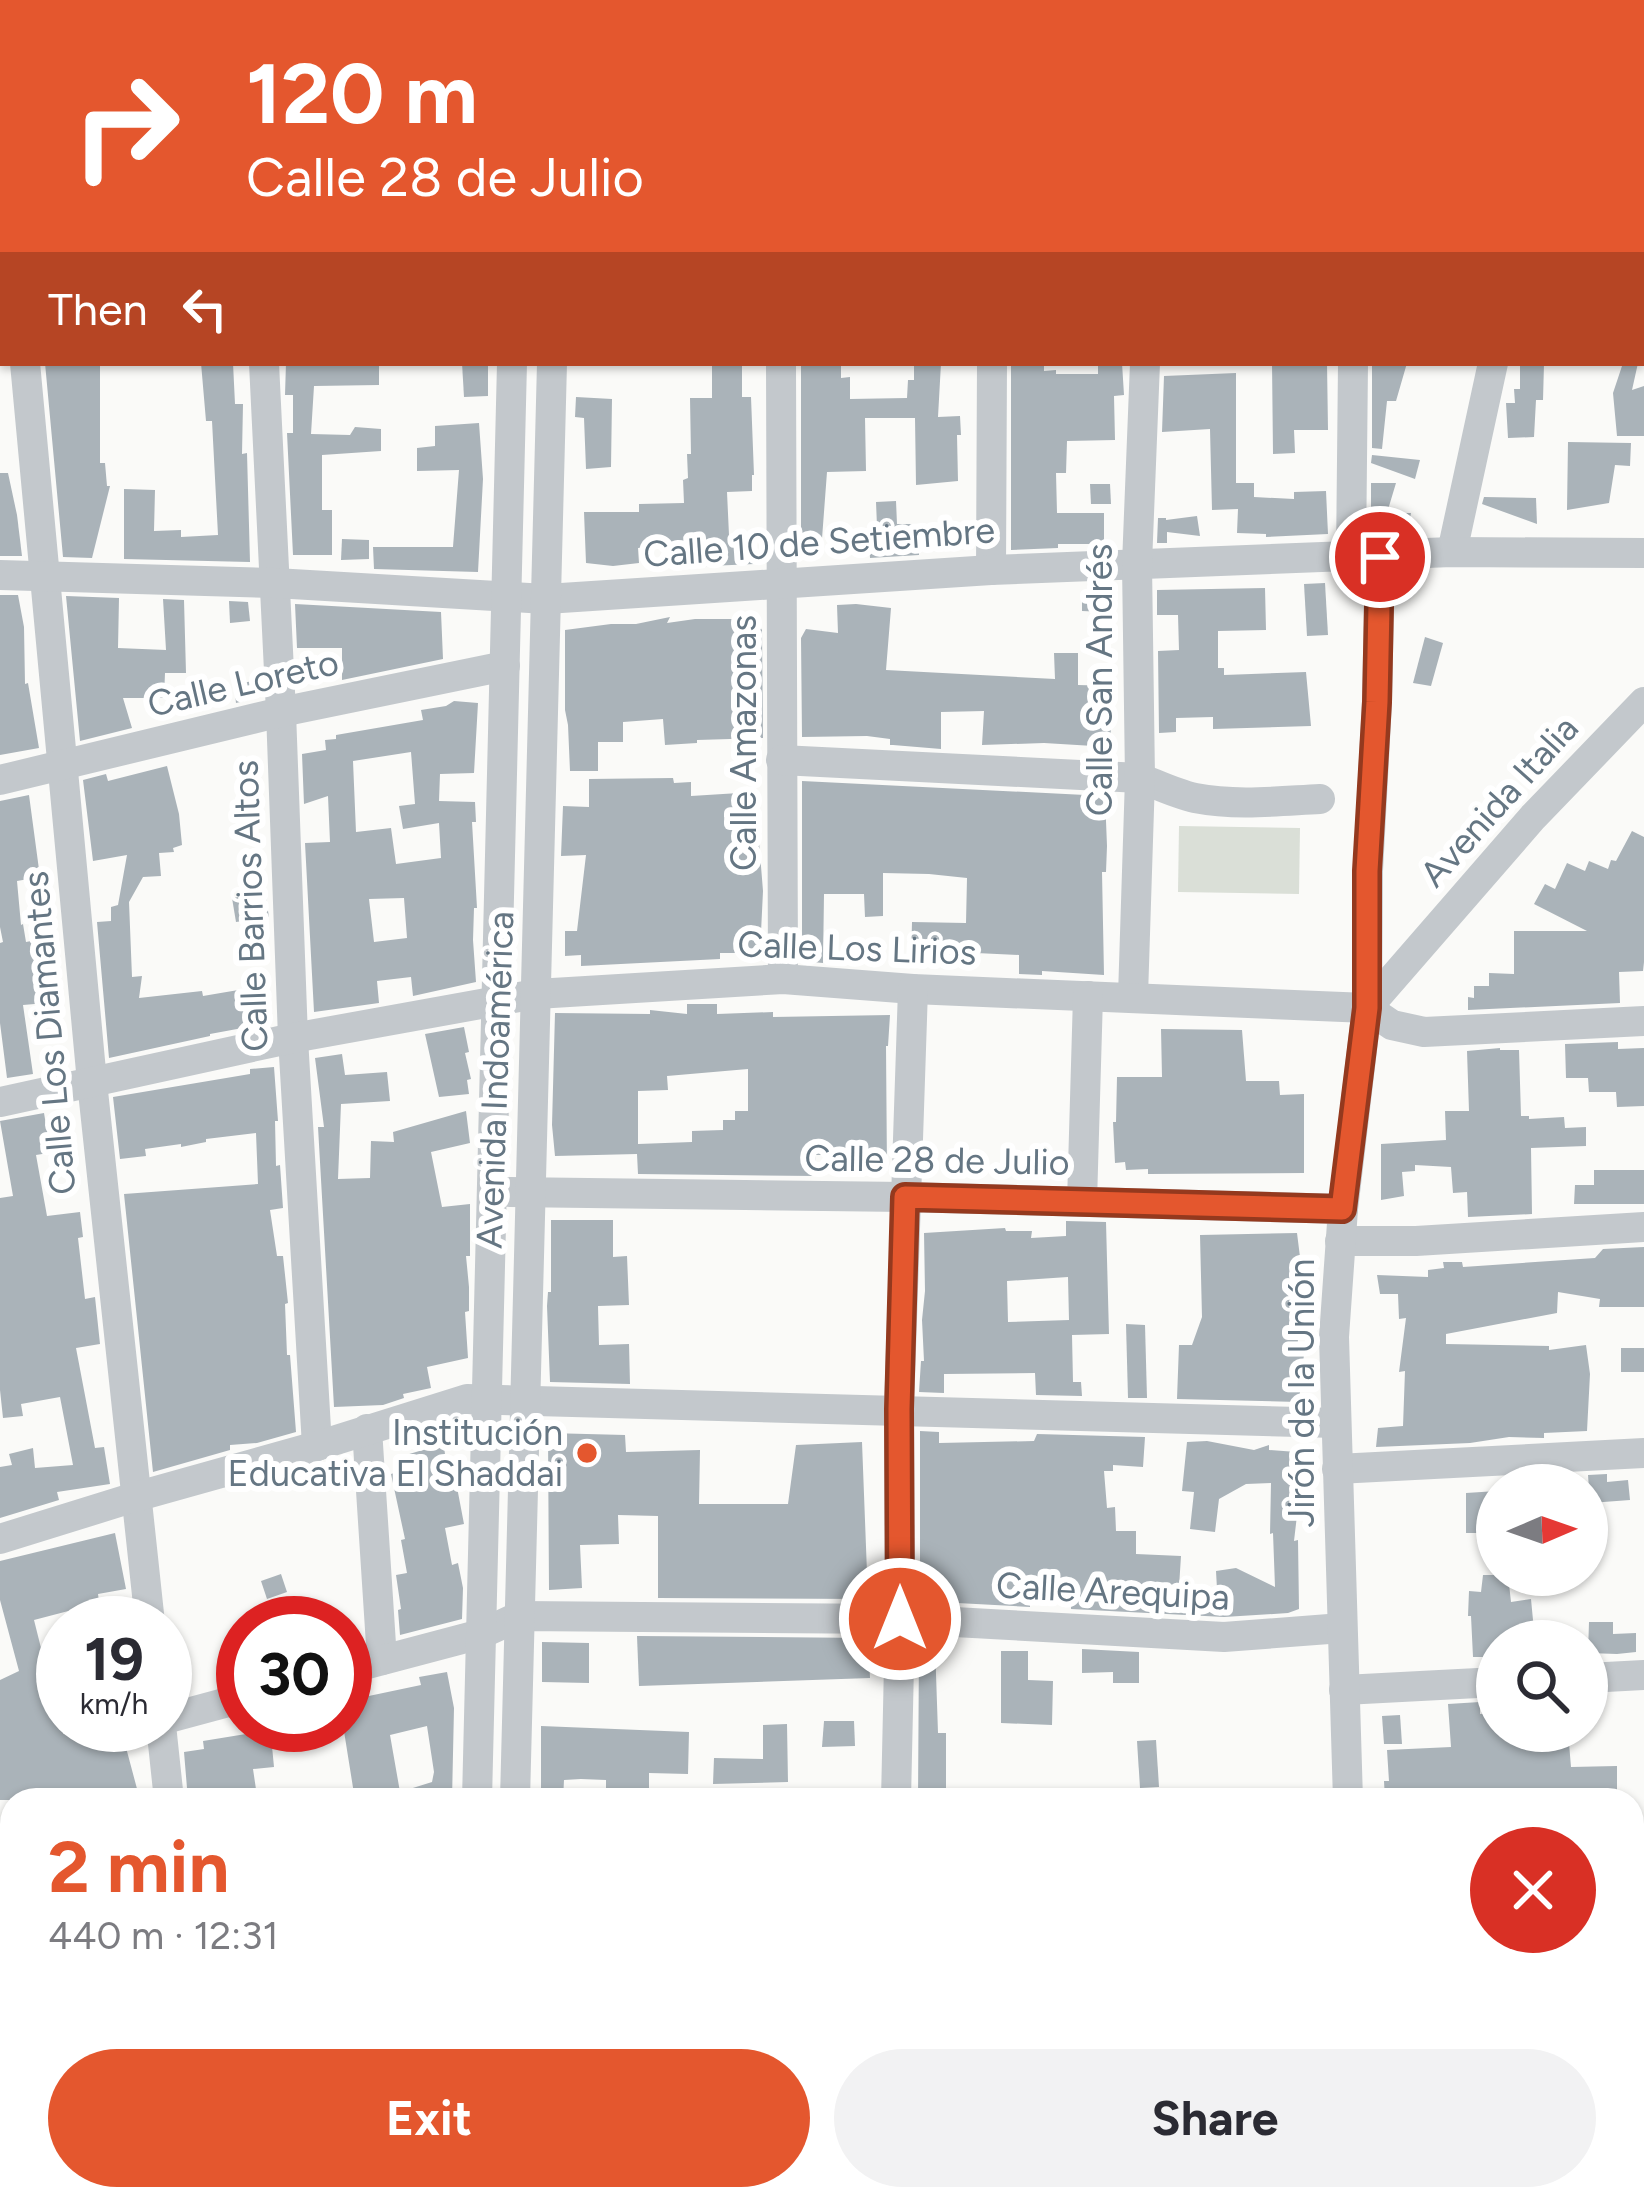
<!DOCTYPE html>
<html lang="en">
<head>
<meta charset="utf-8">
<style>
	body { margin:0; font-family:Figtree,sans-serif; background:#f2f2f3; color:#2b2b33; height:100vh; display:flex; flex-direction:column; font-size:45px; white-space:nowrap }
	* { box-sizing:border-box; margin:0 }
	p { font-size:39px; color:#7c7c81 }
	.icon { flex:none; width:66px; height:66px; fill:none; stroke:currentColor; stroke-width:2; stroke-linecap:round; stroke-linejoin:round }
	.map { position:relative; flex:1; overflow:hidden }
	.panel { position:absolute; left:0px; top:1788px; width:1644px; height:423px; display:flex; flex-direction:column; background:#fff; border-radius:36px 36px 0 0; box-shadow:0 3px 9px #0004 }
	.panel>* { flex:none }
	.hud { position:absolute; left:0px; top:0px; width:1644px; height:366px; box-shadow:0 3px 9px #0004; background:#e4572e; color:#fff; overflow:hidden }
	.needle { width:78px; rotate:88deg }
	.controls { position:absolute; left:1476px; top:1464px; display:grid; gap:24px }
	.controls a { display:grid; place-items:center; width:132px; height:132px; border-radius:50%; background:#fff; box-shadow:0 3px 9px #0004; font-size:60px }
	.speed { position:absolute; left:36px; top:1596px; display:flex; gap:24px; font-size:60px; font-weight:700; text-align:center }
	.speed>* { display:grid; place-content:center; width:156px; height:156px; border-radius:50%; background:#fff; box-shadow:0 3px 9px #0004; line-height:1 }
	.speed small { font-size:30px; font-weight:400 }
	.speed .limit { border:18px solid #d22; background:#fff; color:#111 }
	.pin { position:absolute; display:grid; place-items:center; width:102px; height:102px; color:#fff; margin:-51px; border:6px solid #fff; border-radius:50%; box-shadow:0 3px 12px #0007 }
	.me { position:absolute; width:132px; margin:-66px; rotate:0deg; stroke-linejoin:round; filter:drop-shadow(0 0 9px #0008) }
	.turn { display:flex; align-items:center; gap:42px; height:252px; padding:0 48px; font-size:54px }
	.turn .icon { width:156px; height:156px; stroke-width:2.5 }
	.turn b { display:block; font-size:84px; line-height:102px }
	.then { display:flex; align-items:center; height:114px; padding:0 48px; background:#0003; gap:24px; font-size:45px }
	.round { display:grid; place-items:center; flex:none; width:126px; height:126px; border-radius:63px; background:#f2f2f3 }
	.summary { display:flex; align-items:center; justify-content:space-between; height:204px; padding:0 48px }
	h1 { font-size:72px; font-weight:700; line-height:90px; color:#e4572e }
	.primary-button { display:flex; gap:24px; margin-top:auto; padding:24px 48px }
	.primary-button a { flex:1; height:138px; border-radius:72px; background:#e4572e; color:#fff; font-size:48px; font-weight:700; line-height:138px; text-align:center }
	.primary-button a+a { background:#f2f2f3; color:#2b2b33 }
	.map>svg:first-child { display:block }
	.green { fill:#dadfd7 }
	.building { fill:#aab3b9; fill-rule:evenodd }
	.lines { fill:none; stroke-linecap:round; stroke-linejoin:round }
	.minor { stroke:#c3c8cc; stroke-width:30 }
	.route-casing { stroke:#94391e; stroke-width:30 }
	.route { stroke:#e4572e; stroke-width:21 }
	.poi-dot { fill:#e4572e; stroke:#fff; stroke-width:4.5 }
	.labels { text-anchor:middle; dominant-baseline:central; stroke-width:12; stroke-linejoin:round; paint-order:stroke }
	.street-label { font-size:36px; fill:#657683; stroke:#fff }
	.poi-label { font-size:36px; fill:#657683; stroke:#fff; text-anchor:end }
</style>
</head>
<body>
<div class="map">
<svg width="1644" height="2210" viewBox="0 0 1644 2210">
	<rect width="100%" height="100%" fill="#fafaf8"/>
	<polygon class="green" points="1179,826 1300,828 1299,894 1178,892"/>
	<g class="building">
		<polygon points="45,363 100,363 100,463 105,463 107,486 110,486 92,558 63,557"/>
		<polygon points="201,363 233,363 235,404 243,404 242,454 247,453 250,562 124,559 124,489 155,490 154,531 181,530 181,537 218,535 212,421 206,421"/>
		<polygon points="286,363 379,363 379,385 314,386 311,434 350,435 355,427 381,429 381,451 322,455 322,510 332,510 332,555 293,555 287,433 293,433 293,395 285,395"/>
		<polygon points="462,363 488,363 488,396 464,397"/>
		<polygon points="712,363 742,363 742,397 751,397 754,475 752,475 752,491 727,492 729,535 752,534 754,564 688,567 687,546 638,548 639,563 613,566 586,563 584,512 639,512 639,504 684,503 683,480 688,478 687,454 691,454 690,398 712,398"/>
		<polygon points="914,363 941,363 938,417 960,416 961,435 957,435 958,481 916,485 915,418 865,418 866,471 827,472 821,552 801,552 801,365 841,365 841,378 850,377 850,399 907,398 908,380 914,380"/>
		<polygon points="1011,363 1044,363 1044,371 1056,370 1056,374 1098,374 1098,363 1122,363 1124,395 1114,396 1115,440 1067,441 1066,473 1056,473 1057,513 1104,513 1104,544 1058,544 1058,548 1011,550"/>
		<polygon points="1272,363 1327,363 1328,430 1294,430 1295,453 1273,454"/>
		<polygon points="1372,363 1407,363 1396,401 1387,401 1382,449 1372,448"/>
		<polygon points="1520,363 1544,364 1543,400 1536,400 1534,437 1508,438 1506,403 1515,403 1514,389 1520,389"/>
		<polygon points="1623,363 1638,363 1632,390 1644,386 1644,436 1617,436 1613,393"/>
		<polygon points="1236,373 1236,483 1254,483 1254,497 1294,499 1294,492 1326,491 1328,534 1266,537 1266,534 1237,533 1238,509 1212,510 1210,429 1162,432 1164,376"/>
		<polygon points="576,397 612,399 611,467 586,469 584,418 575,417"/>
		<polygon points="479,423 483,479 478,572 374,569 373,547 453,547 459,470 417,471 417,448 435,446 435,426"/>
		<polygon points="1568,442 1631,443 1630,466 1615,465 1609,503 1567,510"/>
		<polygon points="1372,455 1420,460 1415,479 1371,463"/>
		<polygon points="0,473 8,473 17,515 22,556 0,556"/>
		<polygon points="1371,483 1396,483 1387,513 1411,513 1407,534 1371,536"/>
		<polygon points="1090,484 1110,484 1111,504 1091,504"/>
		<polygon points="1484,497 1536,498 1537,524 1482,504"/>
		<polygon points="896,501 897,524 919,524 919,555 870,558 868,527 877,526 876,502"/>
		<polygon points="1197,516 1200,536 1167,532 1167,543 1157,543 1158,518 1166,518 1166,520"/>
		<polygon points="342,539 369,540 369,559 341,560"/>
		<polygon points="1325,583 1328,635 1307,636 1304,584"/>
		<polygon points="1265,588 1266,630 1218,631 1218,668 1224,668 1224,675 1306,672 1311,726 1213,729 1213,717 1176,718 1176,732 1159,733 1158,651 1179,650 1178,615 1157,615 1157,590"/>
		<polygon points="1082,593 1105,595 1105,612 1082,611"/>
		<polygon points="0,595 18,595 24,627 25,684 28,683 39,748 0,755"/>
		<polygon points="66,596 119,598 118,648 166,650 163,599 184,600 186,673 165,673 164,698 123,698 132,728 80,741"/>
		<polygon points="229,601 248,602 250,621 230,623"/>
		<polygon points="295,604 441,612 443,659 342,680 342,648 297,648"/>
		<polygon points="856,604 891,608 886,670 1055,679 1054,653 1078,653 1078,685 1113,686 1110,747 1044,743 982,745 984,711 941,712 941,749 893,745 890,745 890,739 867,736 802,737 801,638 806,629 838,633 837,605"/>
		<polygon points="670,617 667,623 695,619 755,619 762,630 763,738 697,740 697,743 665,745 663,719 623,722 623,742 598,742 598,771 570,771 568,725 565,710 565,630 611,624 636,624"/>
		<polygon points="1425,637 1443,643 1431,686 1413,683"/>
		<polygon points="254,681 256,698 236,703 234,684"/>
		<path d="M454,701L478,703L474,773L440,774L439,801L475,802L476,822H472L477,908H474L473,940L476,982L413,996L411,977L377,981L379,1003L314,1012L305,843L330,842L328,796L304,804L302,754L326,750L325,740L336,739V735L423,720L421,710L446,706ZM411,752L415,804L399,806L403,829L439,823L441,858L396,864L391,828L356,832L353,761ZM404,898L407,938L374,942L369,899Z"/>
		<polygon points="167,766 179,814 182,845 173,848 174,852 159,853 161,876 143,877 129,902 132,977 142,976 139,998 202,991 203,996 268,985 270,1023 210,1034 210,1036 109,1058 97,922 111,921 111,907 118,905 127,855 93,861 83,780 106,774 108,781"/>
		<polygon points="673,778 674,783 691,782 691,796 755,792 763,891 760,953 720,953 720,959 581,966 581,955 565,956 565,931 577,931 586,855 561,856 563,806 589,807 589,779"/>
		<polygon points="802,781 1105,796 1107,846 1106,872 1102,872 1104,975 1042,971 1042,975 1019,974 1019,955 976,953 976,963 911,961 912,922 966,923 967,878 929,874 883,873 883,916 865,917 864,894 824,894 823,963 802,961"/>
		<polygon points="29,795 40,877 17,881 21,925 23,924 26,942 52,937 58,1002 23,1005 33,1074 7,1078 0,1023 0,943 3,942 0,927 0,801"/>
		<polygon points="1632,831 1644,837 1644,962 1643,971 1619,972 1620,1003 1468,1010 1468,997 1474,998 1474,986 1489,986 1489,973 1514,974 1514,931 1587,931 1534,904 1545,884 1555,889 1567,863 1585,871 1589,861 1608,869 1611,860 1616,861"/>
		<polygon points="265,893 269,917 236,922 232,898"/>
		<path d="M687,1004H717V1014L773,1012V1017L890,1015L888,1046H886L887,1172H853V1155H815L816,1176L638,1174L637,1154L555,1156L552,1125L555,1013L650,1014V1010L687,1014ZM748,1069V1111H735V1120H723V1130L692,1131V1142L638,1144V1091L668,1090L667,1076Z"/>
		<polygon points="464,1027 469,1052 465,1053 471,1079 467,1080 469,1094 439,1097 425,1034"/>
		<polygon points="1161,1029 1242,1030 1246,1081 1279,1081 1280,1095 1304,1094 1304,1173 1148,1174 1148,1169 1126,1170 1125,1162 1115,1163 1113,1122 1116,1122 1117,1077 1162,1077"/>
		<polygon points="1618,1042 1618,1049 1644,1048 1644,1106 1617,1107 1616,1092 1589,1092 1588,1078 1566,1078 1565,1044"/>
		<polygon points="1500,1048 1500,1050 1519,1050 1521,1116 1529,1116 1529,1119 1564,1117 1565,1128 1586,1127 1586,1146 1531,1148 1532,1214 1468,1217 1467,1192 1453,1193 1451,1167 1415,1165 1415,1171 1402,1172 1404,1196 1381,1200 1381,1144 1446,1140 1445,1111 1469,1111 1467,1051"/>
		<polygon points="342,1054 345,1075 387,1072 390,1101 341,1104 338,1179 370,1178 371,1141 394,1142 393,1132 466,1111 470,1143 431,1152 442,1207 470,1204 470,1256 466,1256 469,1287 469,1311 465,1312 468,1358 427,1367 431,1388 403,1394 404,1398 383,1405 334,1407 318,1127 324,1127 315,1058"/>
		<polygon points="274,1067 278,1121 275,1121 276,1166 280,1165 283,1208 270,1210 277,1256 283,1256 288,1303 285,1304 287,1355 290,1355 296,1432 257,1443 230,1445 230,1450 153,1472 124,1194 258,1184 256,1133 206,1139 206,1142 181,1147 181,1144 145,1149 146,1156 120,1159 113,1097 250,1074 250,1069"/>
		<polygon points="44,1113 46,1125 68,1121 73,1149 36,1155 47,1216 80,1212 83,1237 78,1238 85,1299 95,1297 100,1344 76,1348 95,1448 104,1447 110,1484 57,1492 59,1500 0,1518 0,1467 12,1465 9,1454 33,1448 35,1468 73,1465 60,1397 21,1404 23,1416 3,1418 0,1390 0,1198 13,1196 0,1121"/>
		<polygon points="1594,1170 1644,1170 1644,1204 1574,1204 1575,1185 1594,1185"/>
		<polygon points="551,1220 613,1220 613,1257 627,1256 629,1305 598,1306 599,1345 629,1344 630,1384 550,1382 547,1306 548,1292 551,1292"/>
		<path d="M1066,1221L1106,1222L1109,1334L1072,1335L1073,1382H1081L1082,1396L1036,1395L1035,1373L944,1374V1393L919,1392L921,1361H924L922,1320L925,1291L924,1233L1005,1228L1006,1231H1032L1031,1238L1066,1236ZM1068,1277L1069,1320L1008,1322L1007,1281Z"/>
		<polygon points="1297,1233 1302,1273 1313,1273 1311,1309 1300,1308 1297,1354 1304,1354 1299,1402 1177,1399 1179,1345 1192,1345 1202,1317 1200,1235"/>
		<polygon points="1644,1247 1644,1307 1599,1307 1600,1299 1558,1292 1557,1313 1446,1334 1446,1344 1549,1346 1549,1350 1586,1345 1590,1374 1587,1431 1544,1433 1544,1438 1509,1437 1470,1443 1376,1447 1378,1428 1403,1426 1405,1371 1399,1372 1406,1318 1399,1319 1398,1294 1380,1294 1377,1275 1428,1277 1428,1270 1444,1268 1443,1262 1462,1262 1463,1267 1595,1258 1603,1249"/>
		<polygon points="1126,1324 1145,1325 1147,1398 1128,1398"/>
		<rect x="1621" y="1348" width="23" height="24"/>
		<polygon points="442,1431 446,1462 452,1461 464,1524 445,1528 452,1565 458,1563 463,1588 462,1619 400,1635 398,1610 401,1609 396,1575 407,1573 401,1540 405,1539 391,1474 398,1472 396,1458 426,1449 424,1434"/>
		<polygon points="920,1431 939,1432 939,1443 1034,1441 1037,1434 1145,1437 1143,1467 1113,1465 1113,1471 1104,1471 1107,1508 1115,1507 1116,1531 1136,1531 1136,1554 1181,1556 1179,1587 1217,1589 1216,1571 1236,1568 1275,1587 1273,1533 1270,1534 1271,1483 1246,1484 1219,1499 1215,1532 1190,1529 1194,1492 1182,1491 1187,1442 1207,1441 1254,1450 1269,1445 1269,1450 1310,1453 1313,1482 1301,1481 1294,1541 1298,1540 1299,1609 1288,1613 1224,1617 1071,1609 1071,1601 1030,1601 1030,1607 920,1601"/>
		<polygon points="548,1433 625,1435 626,1452 700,1450 699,1504 788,1504 796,1445 862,1442 868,1599 658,1598 658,1516 618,1515 619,1544 580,1545 582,1588 549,1590"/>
		<polygon points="1607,1474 1607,1482 1628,1480 1630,1500 1590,1503 1588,1475"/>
		<polygon points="1497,1491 1497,1533 1466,1533 1466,1493"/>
		<polygon points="115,1533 126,1589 98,1594 102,1623 79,1623 76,1609 34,1620 49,1680 63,1676 63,1734 89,1725 120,1725 140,1800 0,1800 0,1680 19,1671 0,1600 0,1561"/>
		<polygon points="281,1574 287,1592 267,1599 261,1581"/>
		<polygon points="1483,1575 1508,1575 1511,1602 1531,1599 1535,1641 1494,1641 1495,1657 1473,1657 1471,1616 1468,1616 1469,1591 1481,1592"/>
		<polygon points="1589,1622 1613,1622 1613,1634 1636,1633 1636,1652 1617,1654 1588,1653"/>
		<polygon points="637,1636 868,1638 870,1678 639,1686"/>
		<polygon points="542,1642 589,1643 589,1683 542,1682"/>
		<polygon points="919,1644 935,1644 938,1733 946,1733 946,1800 918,1800"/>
		<polygon points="1082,1649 1139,1652 1139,1683 1113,1683 1113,1672 1082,1673"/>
		<polygon points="1001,1651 1028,1651 1028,1680 1053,1681 1052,1725 1001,1723"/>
		<path d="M447,1672L454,1708L452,1800H355L343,1725H345V1701L421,1685L419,1677ZM427,1726L434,1772L432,1782L400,1792L390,1735Z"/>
		<polygon points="1480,1702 1480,1714 1497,1713 1497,1731 1568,1731 1571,1767 1617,1766 1617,1800 1566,1799 1566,1790 1495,1791 1495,1800 1385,1800 1384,1781 1389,1781 1387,1750 1451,1747 1448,1704"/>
		<polygon points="1400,1715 1402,1744 1384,1744 1382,1716"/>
		<polygon points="824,1721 854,1721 855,1746 822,1747"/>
		<polygon points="787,1724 788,1782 713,1784 714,1758 763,1759 763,1725"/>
		<polygon points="263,1725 264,1737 271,1736 274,1767 253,1769 257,1796 247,1800 188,1800 184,1752 204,1749 203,1741 246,1734"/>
		<polygon points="541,1726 689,1732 688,1774 649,1773 649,1800 606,1800 606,1780 581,1779 564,1780 563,1800 541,1800"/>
		<polygon points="1156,1740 1159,1787 1140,1788 1137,1741"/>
	</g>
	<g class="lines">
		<g class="minor">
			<polyline points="247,0 247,3"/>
			<polyline points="522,3 522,0"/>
			<polyline points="561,3 561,0"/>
			<polyline points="787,3 787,0"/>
			<polyline points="937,3 937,0"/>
			<polyline points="1155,3 1155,0"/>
			<polyline points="1363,3 1363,0"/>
			<polyline points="1582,3 1583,0"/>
			<polyline points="0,109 3,135"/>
			<polyline points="0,192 3,192"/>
			<polyline points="1641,215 1644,215"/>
			<polyline points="25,363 92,1082 150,1623"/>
			<polyline points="264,363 281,712 293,1038 317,1446"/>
			<polyline points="781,363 783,979"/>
			<polyline points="1452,552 1493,363"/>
			<polyline points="1351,558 1353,363"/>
			<polyline points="991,570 992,363"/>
			<polyline points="0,575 275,583 546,599 991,570 1452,552 1644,553"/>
			<path d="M781,760L1140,778C1158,785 1176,794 1195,798C1236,806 1279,801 1320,799"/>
			<polyline points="0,780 281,712 505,666"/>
			<polyline points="1133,996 1140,778 1137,564 1145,363"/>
			<polyline points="1367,1008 1533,817 1644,702"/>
			<polyline points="0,1102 293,1038 536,994 783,979 913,989 1367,1008 1392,1025 1424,1032 1644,1021"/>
			<polyline points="510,1192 905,1197 1343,1209"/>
			<polyline points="1082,1202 1088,996"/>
			<polyline points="1340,1241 1416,1241 1644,1227"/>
			<polyline points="367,1429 382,1660"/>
			<polyline points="1337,1469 1644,1453"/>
			<polyline points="0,1539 135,1497 317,1446 467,1399 1336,1423"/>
			<polyline points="345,1670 481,1634 520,1616 900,1619 1224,1637 1342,1628"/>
			<polyline points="1587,1678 1644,1675"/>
			<polyline points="1344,1690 1497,1682"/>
			<polyline points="165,1719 243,1698"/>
			<polyline points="161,1725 169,1800"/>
			<polyline points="477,1800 512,363"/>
			<polyline points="515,1800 552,363"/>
			<polyline points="896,1800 900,1619 899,1409 913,989"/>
			<polyline points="1348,1800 1334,1337 1343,1209 1367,1008 1368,871 1377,702 1380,557"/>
			<polyline points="1632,1880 1644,1878"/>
			<polyline points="0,2020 12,2072"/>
			<polyline points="1632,2021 1644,2019"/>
			<polyline points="0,2132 12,2130"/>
			<polyline points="1632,2185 1644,2182"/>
			<polyline points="413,2199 415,2210"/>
			<polyline points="893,2199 894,2210"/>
			<polyline points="1371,2199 1372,2210"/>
			<polyline points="35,2210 123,2199"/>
			<polyline points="678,2210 728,2199"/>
			<polyline points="1519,2210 1568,2199"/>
		</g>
	</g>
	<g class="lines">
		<g class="route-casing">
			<polyline id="route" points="900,1619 899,1409 905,1197 1342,1209 1367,1008 1367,871 1377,702 1380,557"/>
		</g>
		<use href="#route" class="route"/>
	</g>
	<circle class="poi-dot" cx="587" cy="1453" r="12"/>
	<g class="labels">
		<g class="street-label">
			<text transform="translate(819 542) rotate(-4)">Calle 10 de Setiembre</text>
			<text transform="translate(1099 680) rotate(-90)">Calle San Andrés</text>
			<text transform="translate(243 683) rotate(-13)">Calle Loreto</text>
			<text transform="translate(743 743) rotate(-90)">Calle Amazonas</text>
			<text transform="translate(1499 801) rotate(-48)">Avenida Italia</text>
			<text transform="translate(250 906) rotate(-92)">Calle Barrios Altos</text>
			<text transform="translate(857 948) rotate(2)">Calle Los Lirios</text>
			<text transform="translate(49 1033) rotate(-95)">Calle Los Diamantes</text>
			<text transform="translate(495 1080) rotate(-88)">Avenida Indoamérica</text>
			<text transform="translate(937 1160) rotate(1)">Calle 28 de Julio</text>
			<text transform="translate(1301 1393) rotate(-90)">Jirón de la Unión</text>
			<text transform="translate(1113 1591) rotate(3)">Calle Arequipa</text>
		</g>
		<g class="poi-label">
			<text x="563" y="1432">Institución<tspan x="563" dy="41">Educativa El Shaddai</tspan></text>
		</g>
	</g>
</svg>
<div class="controls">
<a><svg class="needle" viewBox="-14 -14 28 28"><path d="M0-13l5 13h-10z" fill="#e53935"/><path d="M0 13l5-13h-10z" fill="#7c7c81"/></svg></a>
<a><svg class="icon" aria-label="search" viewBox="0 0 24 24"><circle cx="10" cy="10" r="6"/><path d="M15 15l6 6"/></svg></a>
</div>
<div class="speed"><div>19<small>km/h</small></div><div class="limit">30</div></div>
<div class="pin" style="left:1380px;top:557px;background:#d93025"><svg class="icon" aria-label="arrive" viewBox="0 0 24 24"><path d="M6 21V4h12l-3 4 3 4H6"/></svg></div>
<svg class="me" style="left:900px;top:1619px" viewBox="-20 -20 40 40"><circle r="17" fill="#e4572e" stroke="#fff" stroke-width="3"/><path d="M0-11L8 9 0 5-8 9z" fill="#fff"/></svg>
<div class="hud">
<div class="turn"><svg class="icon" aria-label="right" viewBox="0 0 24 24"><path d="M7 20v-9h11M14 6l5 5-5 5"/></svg><div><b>120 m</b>Calle 28 de Julio</div></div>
<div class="then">Then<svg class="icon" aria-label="left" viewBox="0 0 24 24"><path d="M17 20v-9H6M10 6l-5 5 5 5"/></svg></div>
</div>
<section class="panel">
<div class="summary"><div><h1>2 min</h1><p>440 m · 12:31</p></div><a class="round" style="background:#d93025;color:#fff"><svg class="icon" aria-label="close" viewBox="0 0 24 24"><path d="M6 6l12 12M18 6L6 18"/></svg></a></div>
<div class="primary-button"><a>Exit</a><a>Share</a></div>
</section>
</div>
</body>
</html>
